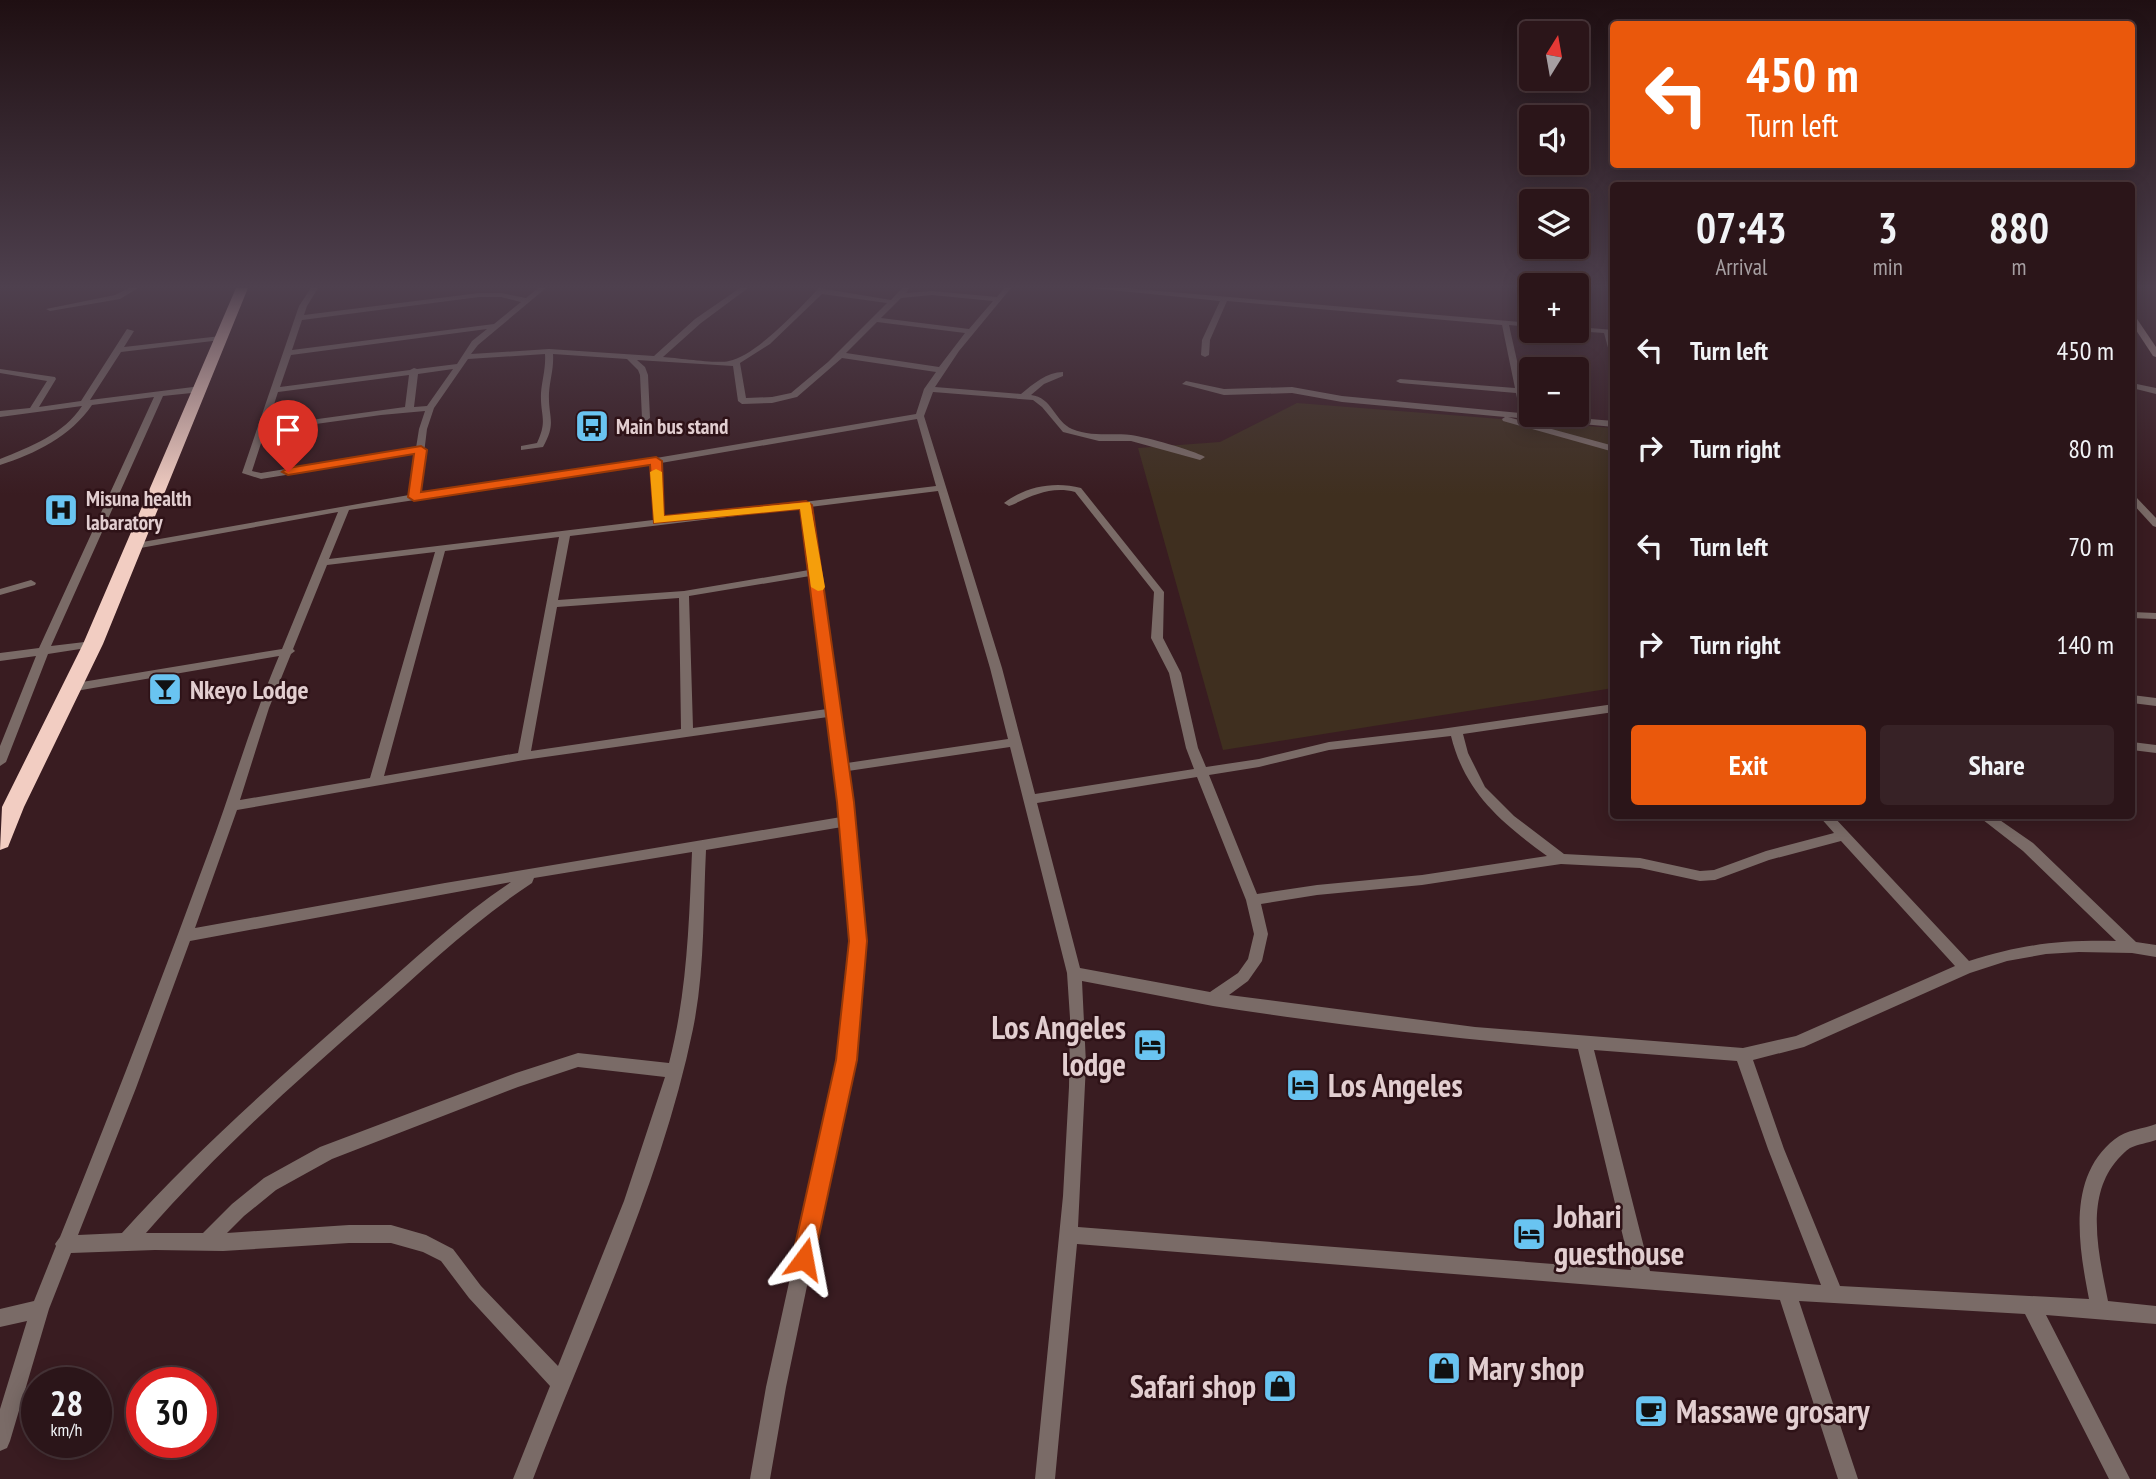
<!DOCTYPE html>
<html lang="en">
<head>
<meta charset="utf-8">
<style>
	body { margin:0; font-family:"PT Sans Narrow",sans-serif; background:#372226; color:#f1f3f6; height:100vh; display:flex; flex-direction:column; font-size:26px; white-space:nowrap }
	* { box-sizing:border-box; margin:0 }
	p { font-size:23px; color:#a69fa2 }
	.icon { flex:none; width:38px; height:38px; fill:none; stroke:currentColor; stroke-width:2; stroke-linecap:round; stroke-linejoin:round }
	.map { position:relative; flex:1; overflow:hidden }
	.details { position:absolute; left:1610px; top:182px; width:525px; height:637px; display:flex; flex-direction:column; background:#2b1519; border-radius:7px; box-shadow:0 4px 18px #0003,0 0 0 2px #473438 }
	.details>* { flex:none }
	.banner { position:absolute; left:1610px; top:21px; width:525px; height:147px; border-radius:7px; box-shadow:0 4px 18px #0003,0 0 0 2px #473438; background:#ea580c; color:#fff; overflow:hidden }
	.needle { width:46px; rotate:11deg }
	.controls { position:absolute; left:1519px; top:21px; display:grid; gap:14px }
	.controls a { display:grid; place-items:center; width:70px; height:70px; border-radius:7px; background:#2b1519; box-shadow:0 4px 18px #0003,0 0 0 2px #473438; font-size:35px }
	.speed { position:absolute; left:21px; top:1367px; display:flex; gap:14px; font-size:35px; font-weight:700; text-align:center }
	.speed>* { display:grid; place-content:center; width:91px; height:91px; border-radius:50%; background:#2b1519; box-shadow:0 4px 18px #0003,0 0 0 2px #473438; line-height:1 }
	.speed small { font-size:18px; font-weight:400 }
	.speed .limit { border:10px solid #d22; background:#fff; color:#111 }
	.pin { position:absolute; display:grid; place-items:center; width:60px; height:60px; color:#fff; margin:-72px -30px; border-radius:50% 50% 50% 0; rotate:-45deg; box-shadow:0 0 7px #0007 }
	.pin .icon { rotate:45deg }
	.me { position:absolute; width:77px; margin:-38px; rotate:13deg; stroke-linejoin:round; filter:drop-shadow(0 0 5px #0008) }
	.turn { display:flex; align-items:center; gap:24px; height:147px; padding:0 21px; font-size:32px }
	.turn .icon { width:91px; height:91px; stroke-width:2.5 }
	.turn b { display:block; font-size:49px; line-height:60px }
	.eta { display:flex; justify-content:space-evenly; align-items:center; height:119px; text-align:center }
	.eta b { font-size:42px; font-weight:700; line-height:49px }
	.button { display:flex; gap:14px; margin-top:auto; padding:14px 21px }
	.button a { flex:1; height:80px; border-radius:7px; background:#ea580c; color:#fff; font-size:28px; font-weight:700; line-height:80px; text-align:center }
	.button a+a { background:#372226; color:#f1f3f6 }
	ul { padding:0; list-style:none }
	li { display:flex; align-items:center; gap:21px; height:98px; padding:0 21px }
	li div { flex:1 }
	li b { display:block; font-size:26px }
	li em { font-style:normal }
	.map>svg:first-child { display:block }
	.green { fill:#3f2f1f }
	.lines { fill:none; stroke-linecap:round; stroke-linejoin:round }
	.street { fill:#7a6b67; fill-rule:evenodd }
	.secondary { fill:#aa938c; fill-rule:evenodd }
	.highway { fill:#f2cdc2; fill-rule:evenodd }
	.route { fill:#ea580c; stroke:#983908; stroke-width:2 }
	.slow { fill:#f59e0b }
	.labels { text-anchor:middle; dominant-baseline:central; stroke-width:5; stroke-linejoin:round; paint-order:stroke }
	.far-poi-label { font-size:21px; font-weight:bold; fill:#e2ced0; stroke:#2e1217; text-anchor:start }
	.poi-label { font-size:26px; font-weight:bold; fill:#e2ced0; stroke:#2e1217; text-anchor:start }
	.near-poi-label { font-size:32px; font-weight:bold; fill:#e2ced0; stroke:#2e1217; text-anchor:start }
</style>
</head>
<body>
<div class="map">
<svg width="2156" height="1479" viewBox="0 0 2156 1479">
	<rect width="100%" height="100%" fill="#391c21"/>
	<polygon class="green" points="1297,403 1613,428 1613,688 1223,750 1138,448 1220,442"/>
	<g class="lines">
		<g class="street">
			<polygon points="129,288 138,288 120,299 50,311 46,309 115,295"/>
			<path d="M311,288H318L307,306L304,315L479,293H501L526,298L538,288H546L478,345L471,354L549,349L654,356L695,319L740,288H748L701,323L663,357C679,358 716,364 729,361C756,356 800,308 819,288L891,300L902,288H910L906,293L932,291L997,297L1004,288H1011L959,351L935,387L1021,394C1033,384 1047,372 1063,372V376L1044,384L1031,395C1052,397 1055,422 1072,429C1091,437 1111,433 1131,435C1146,437 1193,450 1205,457L1200,460L1131,441H1099L1063,432L1042,407L1033,400L933,392L924,416L1002,668L1035,794L1194,769L1186,748L1169,673L1151,638L1154,592L1075,492C1052,486 1033,495 1012,505L1009,506L1004,503C1026,486 1055,481 1081,488L1164,592L1163,638L1181,673L1198,748L1206,767L1259,759L1329,742L1441,729L1614,704V712L1463,734L1468,753L1485,787L1514,816L1564,854L1640,858L1700,871L1714,870L1766,851L1834,833L1819,816H1833L1969,961C2023,944 2060,940 2116,941L2023,851L1978,816H1994L2033,843L2136,942L2156,945V957L2132,953L2079,952L2046,954L2007,961L1970,973L1804,1047L1753,1060L1784,1149L1840,1286L2089,1299C2079,1247 2066,1177 2115,1139C2126,1130 2143,1129 2156,1124V1140C2148,1143 2138,1144 2130,1148C2125,1151 2122,1155 2118,1159C2084,1197 2099,1255 2108,1301L2156,1306V1324L2046,1315L2130,1479H2109L2025,1314L1799,1301L1858,1479H1838L1780,1300L1077,1244L1055,1479H1035L1063,1196L1069,1087L1070,1018L1067,973L1010,747L848,771L865,941L854,1060L786,1387L770,1479H750L766,1387L838,1060L851,941L842,827L706,850C703,910 705,970 693,1029C662,1182 588,1334 533,1479H513L550,1386L469,1298L441,1261L423,1252L391,1243H349L223,1251L155,1250L71,1253L49,1309L10,1441L7,1448L0,1451V1409L27,1321L0,1327V1309L34,1301L56,1246L55,1244L60,1237C111,1111 160,984 207,856C232,790 251,722 279,656L70,692L64,688L70,684L282,649L338,512L135,549L130,546L131,544L409,495L415,454L261,479L242,473L299,306ZM822,294L887,303L828,362L791,393L772,397L746,398L740,363L770,344ZM932,295L993,301L969,329L881,318L901,298ZM479,297H501L521,302L494,324L292,350L302,320ZM877,322L965,333L939,367L846,353ZM487,329L472,341L457,364L417,369L414,368L410,370L280,387L291,355ZM545,354C546,368 542,380 541,393C540,416 548,420 537,443L521,446V450L543,447C557,422 548,418 549,393C550,379 554,368 553,354L627,359L638,370L640,375L642,418L646,421L650,418L648,375L645,367L637,360L733,366L738,401L742,404L772,403L797,397L842,358L936,372L924,389L916,414L656,458L419,494L427,429L434,408L468,359ZM453,369L427,406L414,407L418,374ZM409,375L405,407L267,426L278,392ZM425,411L419,429L416,448L261,473L252,471L265,431L381,415ZM917,419L936,486L663,519L661,463ZM652,464L653,520L329,559L349,510ZM938,491L990,668L1008,739L847,763L810,507ZM801,508L809,570L684,591L558,600L570,536ZM559,537L518,753L384,776L445,551ZM435,552L370,778L240,800L269,708L291,654L295,651L293,649L327,565ZM810,576L827,709L693,728L689,596ZM679,598L681,729L531,751L557,607ZM828,717L841,817L445,883L195,928L237,810L524,760ZM1451,736C1465,793 1502,823 1547,856L1422,875L1317,885L1257,894L1209,775L1259,767L1329,750ZM1197,777L1246,900L1254,934L1248,959L1238,973L1210,992L1080,968L1037,803ZM1841,841L1955,966L1796,1036L1743,1048L1475,1027L1229,995L1248,981L1262,961L1268,934L1261,904L1317,895L1422,885L1561,864L1640,868L1700,881L1715,880L1769,860ZM692,852C689,924 687,993 669,1063L578,1053L516,1073L320,1147L264,1178L232,1204L203,1233H146C215,1154 293,1084 372,1015C424,969 474,921 532,883L534,878ZM511,882C458,917 412,962 364,1003C280,1077 197,1150 122,1233L78,1235L136,1088L190,941ZM1082,981C1126,989 1169,998 1213,1006C1334,1025 1456,1039 1578,1049L1631,1270L1078,1227L1086,1064ZM1594,1050L1737,1061L1768,1149L1821,1285L1650,1271ZM578,1067L665,1077L624,1201L558,1366L481,1286L453,1249L426,1235L391,1225H349L227,1233L244,1216L276,1190L332,1159L518,1087Z"/>
			<polygon points="1091,288 1125,288 1531,323 1531,327 1509,325 1529,414 1614,421 1614,427 1508,417 1614,446 1614,452 1503,421 1502,419 1505,417 1342,402 1292,393 1224,395 1182,384 1186,381 1224,389 1292,387 1342,396 1520,413 1516,393 1400,383 1396,381 1400,379 1515,388 1502,325 1227,301 1210,340 1209,355 1205,357 1201,355 1202,340 1220,301"/>
			<polygon points="1577,327 1614,330 1614,334 1612,334 1614,357 1610,355 1604,333 1575,331 1577,331"/>
			<path d="M127,329L134,331L124,347L221,336L225,338L221,340L121,352L90,400L201,386L205,389L201,392L163,396L51,646L93,641L99,644L93,647L48,654L6,762L0,766V746L36,656L0,661V653L39,648L154,397L92,405C71,436 35,454 0,465V459C30,447 64,434 82,406L0,417V411L30,408L47,381L0,373V369L55,377L56,379L39,407L81,401Z"/>
			<polygon points="2132,383 2156,388 2156,394 2132,388"/>
			<polygon points="2132,495 2135,496 2156,518 2156,527 2153,526 2132,503"/>
			<polygon points="31,580 36,583 35,585 0,595 0,589"/>
			<polygon points="2132,612 2156,613 2156,619 2132,618"/>
			<polygon points="2132,695 2156,698 2156,706 2132,703"/>
			<polygon points="2132,742 2156,745 2156,753 2132,750"/>
		</g>
		<polygon class="secondary" points="2132,315 2135,316 2156,347 2156,357 2153,356 2132,324"/>
		<polygon class="highway" points="236,288 248,288 103,644 24,807 8,847 0,850 2,807 83,644"/>
	</g>
	<linearGradient id="sky" x2="0" y2="1"><stop stop-color="#1f0f12"/><stop offset="0.58" stop-color="#4e404e"/><stop offset="1" stop-color="#4e404e" stop-opacity="0"/></linearGradient>
	<rect width="2156" height="495" fill="url(#sky)"/>
	<polygon class="route" points="421,446 427,450 421,492 656,457 662,461 664,516 806,501 812,505 854,802 867,941 857,1060 812,1268 804,1271 796,1268 792,1259 836,1060 849,941 837,802 800,509 654,523 650,465 414,501 408,497 414,454 288,475 282,472 288,468"/>
	<polygon class="slow" points="656,469 662,472 664,516 810,502 825,587 823,590 818,591 811,587 800,509 654,523 650,472"/>
	<defs>
		<g id="bus-square" transform="scale(1.75)"><rect x="-9" y="-9" width="18" height="18" rx="4" fill="#69c4f1" stroke="#2e1217"/><path d="M-5-6H5V4H4V6H2V4H-2V6H-4V4H-5ZM-3.5-4V0h7V-4ZM-3.5 1.2v1.5H-2V1.2ZM2 1.2v1.5H3.5V1.2Z" fill="#111"/></g>
		<g id="hospital-square" transform="scale(1.75)"><rect x="-9" y="-9" width="18" height="18" rx="4" fill="#69c4f1" stroke="#2e1217"/><path d="M-5-5h3v3.5h4V-5h3V5h-3V1.5h-4V5h-3Z" fill="#111"/></g>
		<g id="bar-square" transform="scale(1.75)"><rect x="-9" y="-9" width="18" height="18" rx="4" fill="#69c4f1" stroke="#2e1217"/><path d="M-6-5H6L.8 .8V4.5H3.5V6h-7V4.5H-.8V.8Z" fill="#111"/></g>
		<g id="hotel-square" transform="scale(1.75)"><rect x="-9" y="-9" width="18" height="18" rx="4" fill="#69c4f1" stroke="#2e1217"/><path d="M-6-4.5h1.5V1H6V5H4.5V3h-9V5H-6ZM-4 0a1.8 1.8 0 1 1 3.6 0ZM.5 0V-2.5h3Q6-2.5 6 0Z" fill="#111"/></g>
		<g id="shop-square" transform="scale(1.75)"><rect x="-9" y="-9" width="18" height="18" rx="4" fill="#69c4f1" stroke="#2e1217"/><path d="M-5-2.5h2.3a2.7 3.5 0 0 1 5.4 0H5L5.5 6h-11ZM-1.5-2.5h3a1.5 2.3 0 0 0-3 0Z" fill="#111"/></g>
		<g id="cafe-square" transform="scale(1.75)"><rect x="-9" y="-9" width="18" height="18" rx="4" fill="#69c4f1" stroke="#2e1217"/><path d="M-5.5-4.5H6V0H3Q3 3.5 0 3.5H-2.5Q-5.5 3.5-5.5 0ZM3-3.2v2h1.7v-2ZM-6 4.5H4V6H-6Z" fill="#111"/></g>
	</defs>
	<g fill-rule="evenodd">
		<use href="#bus-square" x="592" y="426"/>
		<use href="#hospital-square" x="61" y="510"/>
		<use href="#bar-square" x="165" y="689"/>
		<use href="#hotel-square" x="1150" y="1045"/>
		<use href="#hotel-square" x="1303" y="1085"/>
		<use href="#hotel-square" x="1529" y="1234"/>
		<use href="#shop-square" x="1444" y="1368"/>
		<use href="#shop-square" x="1280" y="1386"/>
		<use href="#cafe-square" x="1651" y="1411"/>
	</g>
	<g class="labels">
		<g class="far-poi-label">
			<text x="616" y="426">Main bus stand</text>
			<text x="86" y="498">Misuna health<tspan x="86" dy="24">labaratory</tspan></text>
		</g>
		<g class="poi-label">
			<text x="190" y="689">Nkeyo Lodge</text>
		</g>
		<g class="near-poi-label">
			<text x="1126" y="1027" text-anchor="end">Los Angeles<tspan x="1126" dy="37">lodge</tspan></text>
			<text x="1328" y="1085">Los Angeles</text>
			<text x="1554" y="1216">Johari<tspan x="1554" dy="37">guesthouse</tspan></text>
			<text x="1468" y="1368">Mary shop</text>
			<text x="1256" y="1386" text-anchor="end">Safari shop</text>
			<text x="1676" y="1411">Massawe grosary</text>
		</g>
	</g>
</svg>
<div class="controls">
<a><svg class="needle" viewBox="-14 -14 28 28"><path d="M0-13l5 13h-10z" fill="#e53935"/><path d="M0 13l5-13h-10z" fill="#a69fa2"/></svg></a>
<a><svg class="icon" aria-label="sound" viewBox="0 0 24 24"><path d="M4 9h4l5-4v14l-5-4H4zM17 9q2 3 0 6"/></svg></a>
<a><svg class="icon" aria-label="layers" viewBox="0 0 24 24"><path d="M12 4l9 5-9 5-9-5zM3 14l9 5 9-5"/></svg></a>
<a>+</a>
<a>−</a>
</div>
<div class="speed"><div>28<small>km/h</small></div><div class="limit">30</div></div>
<div class="pin" style="left:288px;top:472px;background:#d93025"><svg class="icon" aria-label="arrive" viewBox="0 0 24 24"><path d="M6 21V4h12l-3 4 3 4H6"/></svg></div>
<svg class="me" style="left:804px;top:1259px" viewBox="-20 -20 40 40"><path d="M0-17L14 15 0 8-14 15z" fill="#ea580c" stroke="#fff" stroke-width="4"/></svg>
<div class="banner">
<div class="turn"><svg class="icon" aria-label="left" viewBox="0 0 24 24"><path d="M17 20v-9H6M10 6l-5 5 5 5"/></svg><div><b>450 m</b>Turn left</div></div>
</div>
<section class="details">
<div class="eta">
<div><b>07:43</b><p>Arrival</p></div>
<div><b>3</b><p>min</p></div>
<div><b>880</b><p>m</p></div>
</div>
<ul>
<li><svg class="icon" aria-label="left" viewBox="0 0 24 24"><path d="M17 20v-9H6M10 6l-5 5 5 5"/></svg><div><b>Turn left</b></div><em>450 m</em></li>
<li><svg class="icon" aria-label="right" viewBox="0 0 24 24"><path d="M7 20v-9h11M14 6l5 5-5 5"/></svg><div><b>Turn right</b></div><em>80 m</em></li>
<li><svg class="icon" aria-label="left" viewBox="0 0 24 24"><path d="M17 20v-9H6M10 6l-5 5 5 5"/></svg><div><b>Turn left</b></div><em>70 m</em></li>
<li><svg class="icon" aria-label="right" viewBox="0 0 24 24"><path d="M7 20v-9h11M14 6l5 5-5 5"/></svg><div><b>Turn right</b></div><em>140 m</em></li>
</ul>
<div class="button"><a>Exit</a><a>Share</a></div>
</section>
</div>
</body>
</html>
